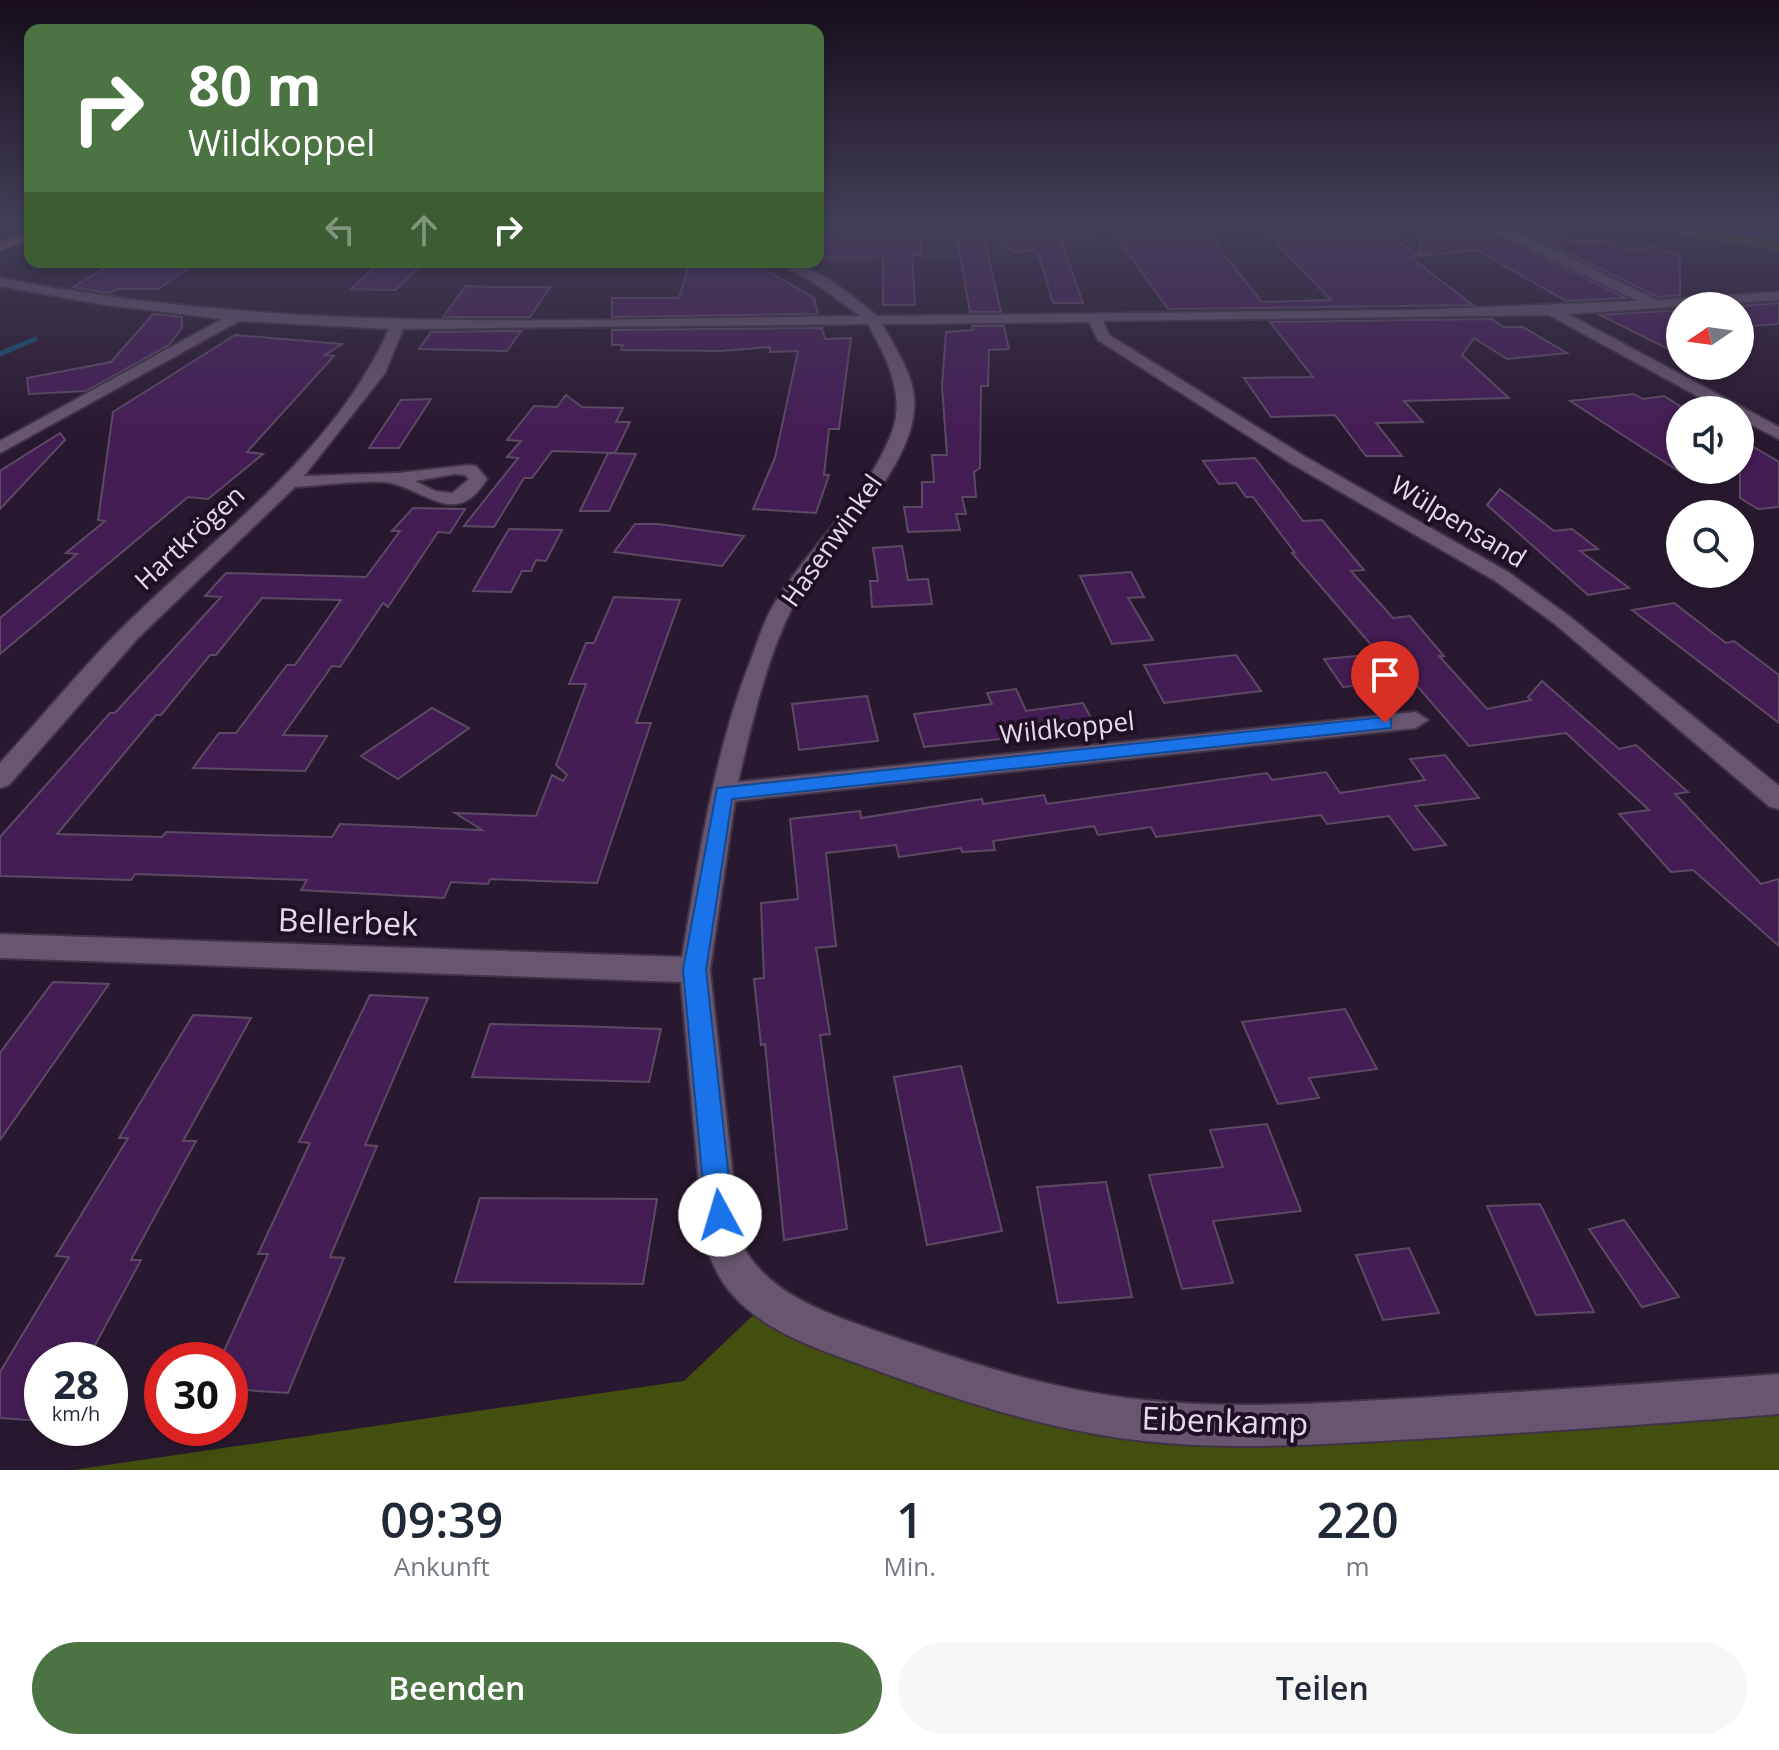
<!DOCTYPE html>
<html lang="de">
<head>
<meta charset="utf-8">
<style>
	body { margin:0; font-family:"Open Sans",sans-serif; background:#f6f6f7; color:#1f2937; height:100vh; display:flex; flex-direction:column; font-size:30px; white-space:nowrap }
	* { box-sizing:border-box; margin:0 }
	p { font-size:26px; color:#747a83 }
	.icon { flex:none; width:44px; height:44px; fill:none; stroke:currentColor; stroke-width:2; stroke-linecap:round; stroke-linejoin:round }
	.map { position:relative; height:1470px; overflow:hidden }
	.panel { display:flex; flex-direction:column; background:#fff; flex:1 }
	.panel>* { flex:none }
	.guide { position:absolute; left:24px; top:24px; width:800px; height:244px; border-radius:16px; box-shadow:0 4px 12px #0003; background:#4c7442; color:#fff; overflow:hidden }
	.needle { width:52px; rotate:257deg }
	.buttons { position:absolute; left:1666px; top:292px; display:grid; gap:16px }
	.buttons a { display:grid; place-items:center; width:88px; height:88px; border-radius:50%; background:#fff; box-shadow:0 4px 12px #0003; font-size:40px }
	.speed { position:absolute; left:24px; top:1342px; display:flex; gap:16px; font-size:40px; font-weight:700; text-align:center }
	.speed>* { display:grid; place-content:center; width:104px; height:104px; border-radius:50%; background:#fff; box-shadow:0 4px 12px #0003; line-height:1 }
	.speed small { font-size:20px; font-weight:400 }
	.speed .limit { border:12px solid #d22; background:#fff; color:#111 }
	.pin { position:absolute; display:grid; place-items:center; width:68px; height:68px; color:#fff; margin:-82px -34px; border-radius:50% 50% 50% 0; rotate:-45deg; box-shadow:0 0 8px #0007 }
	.pin .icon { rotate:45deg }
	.me { position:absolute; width:88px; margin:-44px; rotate:354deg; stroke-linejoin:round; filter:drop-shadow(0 0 6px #0008) }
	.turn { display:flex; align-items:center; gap:28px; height:168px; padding:0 32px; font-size:36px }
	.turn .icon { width:104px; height:104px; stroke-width:2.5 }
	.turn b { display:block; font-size:56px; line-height:68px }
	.lanes { display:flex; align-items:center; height:76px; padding:0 32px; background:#0003; justify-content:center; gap:40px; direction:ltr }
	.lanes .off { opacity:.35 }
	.eta { display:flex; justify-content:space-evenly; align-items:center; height:136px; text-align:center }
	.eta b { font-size:48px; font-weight:600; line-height:56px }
	.action { display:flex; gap:16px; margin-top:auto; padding:16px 32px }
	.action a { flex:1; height:92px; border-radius:48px; background:#4c7442; color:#fff; font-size:32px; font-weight:600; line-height:92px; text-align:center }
	.action a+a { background:#f6f6f7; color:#1f2937 }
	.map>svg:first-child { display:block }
	.built { fill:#35213e }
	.green { fill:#434f0f }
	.water { fill:#115173 }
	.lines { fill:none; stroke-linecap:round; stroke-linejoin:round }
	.stream { stroke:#115173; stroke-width:5 }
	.building { fill:#451d55; stroke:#5c4a64; stroke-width:2 }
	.minor-casing { stroke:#403346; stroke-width:4 }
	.major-casing { stroke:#403346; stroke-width:4 }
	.minor { fill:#685670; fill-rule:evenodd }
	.major { fill:#967b5f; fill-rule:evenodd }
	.route { fill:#1a73e8; stroke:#114b97; stroke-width:2 }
	.labels { text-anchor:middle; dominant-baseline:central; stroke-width:8; stroke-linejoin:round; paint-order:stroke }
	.street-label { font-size:26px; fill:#e5daea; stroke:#201026 }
	.near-street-label { font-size:32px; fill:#e5daea; stroke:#201026 }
</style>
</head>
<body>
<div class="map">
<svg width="1779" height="1470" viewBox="0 0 1779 1470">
	<rect width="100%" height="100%" fill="#291930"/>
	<polygon class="built" points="818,225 1089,225 1107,252 802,265 795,262 818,262"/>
	<g class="green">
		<polygon points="1564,225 1779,225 1779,251 1671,233"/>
		<polygon points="768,1301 831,1334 1222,1424 1779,1394 1779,1470 73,1470 684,1381"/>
	</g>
	<polygon class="water" points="1683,225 1779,225 1779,242"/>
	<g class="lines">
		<polyline class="stream" points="0,354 35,339"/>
	</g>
	<g class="building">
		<polygon points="818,225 920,225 921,254 912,255 915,305 883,305 883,256 818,258"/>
		<polygon points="988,225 1050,225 1058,232 1083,303 1053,303 1037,250 1013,252"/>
		<polygon points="1108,225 1201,225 1262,302 1331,300 1259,225 1375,225 1419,256 1410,257 1473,305 1168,309"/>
		<polygon points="1422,225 1478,225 1626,298 1566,301 1477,250 1420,256"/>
		<polygon points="1554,231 1573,241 1608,240 1623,250 1658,247 1680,257 1680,295 1658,297 1527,233"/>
		<polygon points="984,238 996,290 1001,312 970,312 957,239"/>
		<polygon points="198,262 158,289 119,289 108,293 73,287 113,263"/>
		<polygon points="380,262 424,262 396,290 351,289"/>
		<polygon points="690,262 752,262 814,298 818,314 612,317 612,298 679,298"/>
		<polygon points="466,286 493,287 550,287 530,317 443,317"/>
		<polygon points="1779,303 1779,324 1740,327 1740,306"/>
		<polygon points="1680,310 1680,355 1600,315"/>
		<polygon points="153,314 182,317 182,328 169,345 86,391 29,394 27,378 111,362"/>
		<polygon points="1492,319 1503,327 1523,327 1567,353 1507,359 1474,338 1462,355 1509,398 1404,401 1423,422 1376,423 1402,456 1366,456 1335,415 1271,417 1244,378 1313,377 1270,322"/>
		<polygon points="972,326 1004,326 1009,349 989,350 988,386 981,386 980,468 974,472 976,497 962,497 966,514 956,514 960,530 908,532 904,507 922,507 922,482 934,482 932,455 947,455 942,386 946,332 973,330"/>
		<polygon points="822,328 825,339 851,338 839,429 829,429 824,475 829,475 816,513 753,509 775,458 798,351 770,352 770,347 721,351 621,350 623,345 612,345 612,330"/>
		<polygon points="521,331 507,351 419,349 431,332"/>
		<polygon points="235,335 342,344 325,355 334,356 247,452 263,454 208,499 188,497 0,654 0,618 77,554 66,553 105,521 98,520 113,412"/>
		<polygon points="1634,394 1643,399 1664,396 1680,406 1680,472 1570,401"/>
		<polygon points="566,395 582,407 623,408 616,422 630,422 615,453 552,451 532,478 524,478 494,527 464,526 518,458 507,457 521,441 507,440 534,406 557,407"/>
		<polygon points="431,399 399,448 369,448 401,400"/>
		<polygon points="60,433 65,440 0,509 0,471"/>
		<polygon points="1740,439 1779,462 1779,507 1758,509 1740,498"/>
		<polygon points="608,453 636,454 609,511 580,511"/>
		<polygon points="1255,458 1303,521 1322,520 1364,570 1351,571 1393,618 1410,616 1444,656 1439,656 1487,709 1531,700 1528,697 1542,681 1619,749 1636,745 1688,792 1675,794 1761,884 1779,879 1779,946 1693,870 1671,872 1619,814 1649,810 1566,733 1469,746 1412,680 1343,687 1324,659 1379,654 1292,553 1295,553 1253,497 1246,497 1236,483 1219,484 1203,461"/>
		<polygon points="1500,489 1554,531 1572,529 1598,549 1580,551 1629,588 1588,595 1487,505"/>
		<polygon points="413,508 465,509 450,533 438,532 388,607 383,603 340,667 332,666 283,735 327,736 305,771 193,768 219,733 236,733 287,665 295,665 341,600 262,598 216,655 210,655 161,715 156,715 57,834 162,837 166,832 332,837 340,824 482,830 455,813 536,816 552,775 563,781 567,775 556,765 586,684 569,684 586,643 594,643 614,597 680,600 636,723 651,723 597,883 490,879 488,884 451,882 444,898 301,890 307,880 135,874 131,880 0,876 0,837 110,713 115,713 221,597 205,596 226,573 366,577 400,531 392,531"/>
		<polygon points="635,524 658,524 744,536 722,566 614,552"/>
		<polygon points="509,529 562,530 546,561 536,560 531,571 522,571 511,592 473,591"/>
		<polygon points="902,546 908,580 928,579 932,604 872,607 870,581 878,581 873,548"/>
		<polygon points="1131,572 1144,597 1128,598 1153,640 1112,644 1080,576"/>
		<polygon points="1674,603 1726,643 1734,641 1779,675 1779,723 1632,610"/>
		<polygon points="1236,655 1261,691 1164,703 1144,665"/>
		<polygon points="1016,689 1026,711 1083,703 1097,729 924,747 914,714 992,704 987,693"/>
		<polygon points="867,696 878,741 799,750 792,704"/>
		<polygon points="432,708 469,728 398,779 361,756"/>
		<polygon points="1445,755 1479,798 1415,806 1446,845 1414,850 1389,816 1327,824 1321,815 1156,837 1151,827 1098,835 1094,826 993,841 995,850 962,852 961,848 899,857 896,845 826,853 836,946 816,948 830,1034 820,1035 847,1229 784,1240 765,1044 761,1045 754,979 764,978 761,903 798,899 790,819 860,811 861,818 982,799 983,804 1044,795 1047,804 1267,773 1272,780 1326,772 1340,793 1425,780 1410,759"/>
		<polygon points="53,982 109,984 0,1140 0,1053"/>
		<polygon points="370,995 428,998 365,1145 377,1146 330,1257 344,1258 288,1393 230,1389 230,1360 220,1360 268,1254 258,1254 310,1143 299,1142"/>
		<polygon points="1345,1009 1377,1069 1309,1078 1319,1098 1278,1104 1242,1022"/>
		<polygon points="193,1015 251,1018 183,1141 196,1141 131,1260 141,1260 87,1360 42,1360 42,1421 0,1418 0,1372 69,1257 56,1256 128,1138 119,1138"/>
		<polygon points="490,1024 574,1026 661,1029 649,1082 472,1077"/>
		<polygon points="961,1066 1002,1231 927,1245 894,1077"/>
		<polygon points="1267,1124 1301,1211 1213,1221 1233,1283 1182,1289 1149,1175 1223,1167 1210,1130"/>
		<polygon points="1106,1182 1132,1297 1058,1303 1037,1187"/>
		<polygon points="480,1198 657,1199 643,1284 455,1282"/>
		<polygon points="1540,1204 1594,1312 1536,1315 1487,1206"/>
		<polygon points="1624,1220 1679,1297 1642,1307 1589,1229"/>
		<polygon points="1409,1248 1439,1313 1383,1320 1356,1255"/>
	</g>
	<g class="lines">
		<g class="minor-casing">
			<path id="minor" d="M1481,225H1498L1518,232L1657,300L1779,292V300L1568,314L1779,427V439L1740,419V410H1723L1549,315L1103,321L1109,335L1304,456L1508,572L1569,616L1779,786V809L1770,807L1555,624L1494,580L1292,464L1098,340L1089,322L882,324C894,345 911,371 914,396C921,467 823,548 792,608C765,662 752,724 738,782L1416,712L1428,720L1416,728L735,801L710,970L740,1240C765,1295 830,1314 882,1333C968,1363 1055,1391 1145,1400C1235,1410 1327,1403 1417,1398C1538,1391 1658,1383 1779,1374V1414C1658,1424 1537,1432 1416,1439C1326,1444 1234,1451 1144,1441C1053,1431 966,1403 881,1372C831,1353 768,1336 732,1294C718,1279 711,1260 704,1241L681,982L0,958V934L682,957C699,857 713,757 750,662C757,644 763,623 773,606C808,546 868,497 892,432C906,394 886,357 868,324L403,329L385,373L304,476L398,473L470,465L476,466L487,479C458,526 431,495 395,484C378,478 316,486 295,487L138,638L9,785L0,788V763C41,718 80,670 123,627C217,534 334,453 389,329L239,321L0,453V441L222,319L99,304L0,286V278C284,335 573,319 860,316L813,282L778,262C814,262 849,294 877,316L1413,310L1638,301ZM455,474L465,475L469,479L452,493L435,491L415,481Z"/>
		</g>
		<g class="major-casing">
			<polygon id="major" points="30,232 30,239 0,251 0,243"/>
		</g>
		<use href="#minor" class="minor"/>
		<use href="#major" class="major"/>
	</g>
	<linearGradient id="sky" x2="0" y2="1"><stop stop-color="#170e1a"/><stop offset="0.52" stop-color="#433e59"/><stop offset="1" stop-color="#433e59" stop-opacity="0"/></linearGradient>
	<rect width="1779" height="431" fill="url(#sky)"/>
	<polygon class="route" points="1385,717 1391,719 1391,728 732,799 706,970 733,1215 729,1225 720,1229 710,1225 706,1215 683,970 717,788"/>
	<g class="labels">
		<g class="street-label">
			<text transform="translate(1459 521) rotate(31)">Wülpensand</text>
			<text transform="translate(189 537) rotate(-43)">Hartkrögen</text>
			<text transform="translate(831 540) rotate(-55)">Hasenwinkel</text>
			<text transform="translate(1067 727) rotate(-6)">Wildkoppel</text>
		</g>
		<g class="near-street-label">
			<text transform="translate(348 921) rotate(2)">Bellerbek</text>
			<text transform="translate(1225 1420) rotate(2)">Eibenkamp</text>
		</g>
	</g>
</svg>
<div class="buttons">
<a><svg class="needle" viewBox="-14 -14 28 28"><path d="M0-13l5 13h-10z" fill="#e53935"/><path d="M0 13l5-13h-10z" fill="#747a83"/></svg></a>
<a><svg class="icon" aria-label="sound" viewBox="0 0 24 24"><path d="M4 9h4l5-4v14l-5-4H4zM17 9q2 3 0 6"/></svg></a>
<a><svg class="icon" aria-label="search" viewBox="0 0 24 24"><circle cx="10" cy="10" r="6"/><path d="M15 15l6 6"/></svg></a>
</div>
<div class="speed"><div>28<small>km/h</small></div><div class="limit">30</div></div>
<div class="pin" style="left:1385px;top:723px;background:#d93025"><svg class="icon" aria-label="arrive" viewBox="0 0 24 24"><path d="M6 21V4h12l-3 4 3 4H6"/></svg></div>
<svg class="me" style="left:720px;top:1215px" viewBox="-20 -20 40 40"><circle r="19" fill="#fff"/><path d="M0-13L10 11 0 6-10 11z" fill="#1a73e8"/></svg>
<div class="guide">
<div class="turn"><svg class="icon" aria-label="right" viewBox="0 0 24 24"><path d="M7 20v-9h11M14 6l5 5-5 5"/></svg><div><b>80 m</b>Wildkoppel</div></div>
<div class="lanes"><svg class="icon off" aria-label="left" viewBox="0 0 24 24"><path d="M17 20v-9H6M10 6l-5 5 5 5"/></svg><svg class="icon off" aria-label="ahead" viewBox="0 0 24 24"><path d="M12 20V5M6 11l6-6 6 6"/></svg><svg class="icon" aria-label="right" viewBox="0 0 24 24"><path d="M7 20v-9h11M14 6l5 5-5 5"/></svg></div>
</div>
</div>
<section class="panel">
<div class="eta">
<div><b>09:39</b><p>Ankunft</p></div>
<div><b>1</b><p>Min.</p></div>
<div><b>220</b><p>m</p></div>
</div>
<div class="action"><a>Beenden</a><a>Teilen</a></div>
</section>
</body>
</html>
